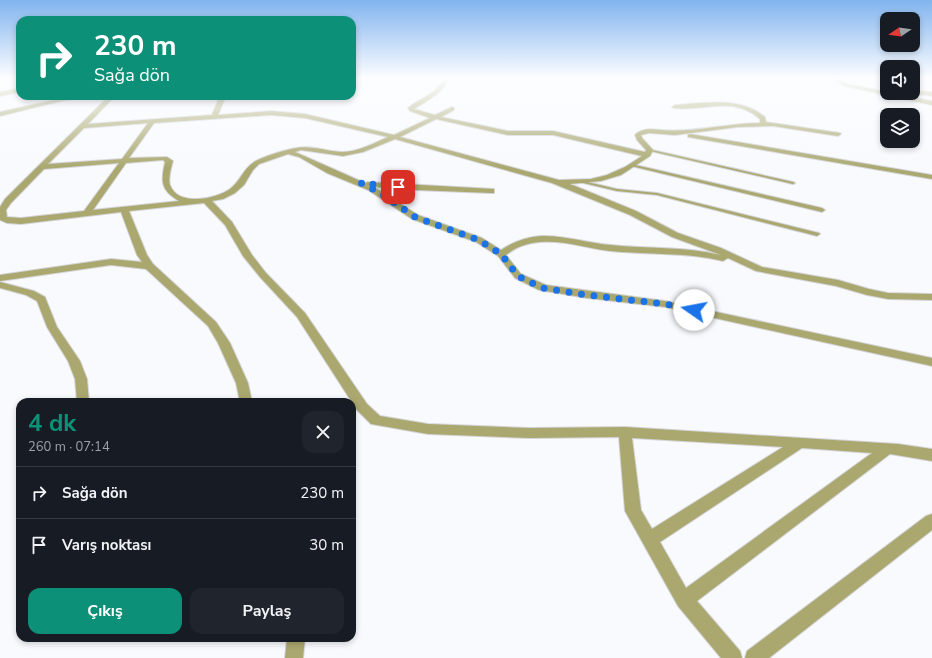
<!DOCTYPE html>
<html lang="tr">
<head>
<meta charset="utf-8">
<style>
	body { margin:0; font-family:"Nunito Sans",sans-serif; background:#20242c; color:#f1f3f6; height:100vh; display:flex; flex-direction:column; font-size:15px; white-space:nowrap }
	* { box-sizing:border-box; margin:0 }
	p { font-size:13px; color:#9ea1a6 }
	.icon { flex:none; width:22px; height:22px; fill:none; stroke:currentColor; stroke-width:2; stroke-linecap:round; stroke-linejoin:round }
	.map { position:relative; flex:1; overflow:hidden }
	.side { position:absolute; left:16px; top:398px; width:340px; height:244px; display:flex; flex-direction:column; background:#171b24; border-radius:12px; box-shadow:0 2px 6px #0003 }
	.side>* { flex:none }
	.guide { position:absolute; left:16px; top:16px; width:340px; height:84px; border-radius:12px; box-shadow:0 2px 6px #0003; background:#0d9078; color:#fff; overflow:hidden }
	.needle { width:26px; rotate:257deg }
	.buttons { position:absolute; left:880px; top:12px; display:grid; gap:8px }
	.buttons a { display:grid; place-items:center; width:40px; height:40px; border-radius:8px; background:#171b24; box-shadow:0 2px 6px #0003; font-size:20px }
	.pin { position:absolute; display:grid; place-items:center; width:34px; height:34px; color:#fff; margin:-17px; border-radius:8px; box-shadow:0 2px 6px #0006 }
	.me { position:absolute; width:44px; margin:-22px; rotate:282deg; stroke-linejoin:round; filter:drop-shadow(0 0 3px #0008) }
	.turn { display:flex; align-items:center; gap:14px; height:84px; padding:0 12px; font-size:18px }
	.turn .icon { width:52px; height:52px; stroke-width:2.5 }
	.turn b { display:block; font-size:28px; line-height:34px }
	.round { display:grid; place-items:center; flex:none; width:42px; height:42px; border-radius:12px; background:#20242c }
	.overview { display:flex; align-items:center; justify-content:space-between; height:68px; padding:0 12px }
	h1 { font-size:24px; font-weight:700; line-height:30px; color:#0d9078 }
	.cta { display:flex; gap:8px; margin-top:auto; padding:8px 12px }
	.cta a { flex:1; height:46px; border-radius:12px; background:#0d9078; color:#fff; font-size:16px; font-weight:700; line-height:46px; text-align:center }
	.cta a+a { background:#20242c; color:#f1f3f6 }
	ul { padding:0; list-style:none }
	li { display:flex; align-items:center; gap:12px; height:52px; padding:0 12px; border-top:1px solid #363941 }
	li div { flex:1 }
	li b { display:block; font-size:15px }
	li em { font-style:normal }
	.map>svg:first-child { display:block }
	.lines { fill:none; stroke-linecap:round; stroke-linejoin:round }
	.service-casing { stroke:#d4d5d9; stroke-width:2 }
	.minor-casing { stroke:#d4d5d9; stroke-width:2 }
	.service { fill:#aaa86f; fill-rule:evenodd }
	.minor { fill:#aaa86f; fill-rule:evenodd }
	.route { stroke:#1a73e8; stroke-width:7; stroke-dasharray:0 12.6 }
</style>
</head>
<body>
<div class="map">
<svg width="932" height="658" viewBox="0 0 932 658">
	<rect width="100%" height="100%" fill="#f9fafe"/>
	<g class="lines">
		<g class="service-casing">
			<g id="service">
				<polygon points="648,149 793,182 795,183 793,184 650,151 648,150"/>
				<polygon points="631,164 822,208 825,210 822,212 631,166"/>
				<polygon points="579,180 617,189 657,193 819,233 820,234 817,236 657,195 617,191 579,182"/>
			</g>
		</g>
		<g class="minor-casing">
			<g id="minor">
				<polygon points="0,77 4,77 0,79"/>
				<path d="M445,77H450C441,95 429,99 414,109L435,115L452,107L454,108V110L441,117L508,131H553L645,152L646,150L637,140L635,135C641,128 652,129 661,130C694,133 727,123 760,123V119C733,95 703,112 673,108L672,107L675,105C705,103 740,96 765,117L766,122L840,133L841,134L838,136L773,126L738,127L675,135L649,133L641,135L642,138L653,150L650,156L621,175L601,181L570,184L636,211L678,233L721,248L762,267L838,280L869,289L888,293L932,294V300L888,299L867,295L836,286L756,271L728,258L723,261C686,252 648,255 610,251C586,248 564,240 540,242C527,243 516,247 506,255L521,274L546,285L665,301L932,358V366L665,307L587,298L539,290L515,278L498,256L476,242L412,219L368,190L327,173L299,157L288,154L259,164L253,170L244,185L235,193L223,199L212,201L232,222L252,255L266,273L305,313L367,404L380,416L428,424L530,428L625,427L898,444L932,449V461L890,454L697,601L740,651L742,658H721L678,606L625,511L619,437L530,438L428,434L371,424L357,410L297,317L260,277L243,256L225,225L204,203L129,211L147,255L153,264L216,322L230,343L248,383L252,402H240L236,383L218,343L208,326L146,269L111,265L0,281V275L111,259L142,262L137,255L121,212L21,224L7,223L0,220V207L5,199L109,96H115L88,124L212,115L220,96H226L218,115L271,111L305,114L394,135L430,118L410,111L408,108C423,96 435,96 445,77ZM271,115L305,118L388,137C374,143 358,152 342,152C325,151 308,144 291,149C281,151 262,157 254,162C243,169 240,182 230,189C216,199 178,207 170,185C168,178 171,168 173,161L167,157L129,158L154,123ZM436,119L508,135H553L642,156L625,167L607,175L591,179L559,180L400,137ZM148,123L122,159L48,164L84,128ZM395,139L552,183L630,215L672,237L721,255C684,246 647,249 611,245C587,243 565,235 541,236C527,237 513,242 501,250L482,238L418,215L374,187L415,190L491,193H494V189L368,182L365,183L295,152L301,150L343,156L363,152ZM163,160L165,162C161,181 160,190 179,201L93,210L126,163ZM119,163L84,211L21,218L7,217L6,210L11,203L44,169ZM632,438L783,447L652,529L641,510ZM802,448L872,453L686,588L660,542Z"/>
				<polygon points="829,77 836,77 848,84 932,101 932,105 844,86"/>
				<polygon points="20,88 20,92 0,96 0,92"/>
				<polygon points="913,90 932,92 932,96 911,93 913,93"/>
				<polygon points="72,96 82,96 0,116 0,112"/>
				<polygon points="690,134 932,175 932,179 688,137 688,135"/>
				<polygon points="0,282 34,291 45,297 57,327 80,361 87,379 89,402 77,402 75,379 68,361 47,327 37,301 26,295 0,288"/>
				<polygon points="932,514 932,530 769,658 745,658 747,651 926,516"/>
				<polygon points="287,638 305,638 303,658 285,658"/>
			</g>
		</g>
		<use href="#service" class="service"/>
		<use href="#minor" class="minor"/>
	</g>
	<linearGradient id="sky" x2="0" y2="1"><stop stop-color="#81b4ee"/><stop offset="0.46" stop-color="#fcfdff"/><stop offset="1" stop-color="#fcfdff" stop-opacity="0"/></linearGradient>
	<rect width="932" height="169" fill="url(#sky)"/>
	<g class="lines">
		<polyline class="route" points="398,187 361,183 382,194 415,217 479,240 501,254 518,276 542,288 587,295 665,304 694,310"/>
	</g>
</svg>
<div class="buttons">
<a><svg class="needle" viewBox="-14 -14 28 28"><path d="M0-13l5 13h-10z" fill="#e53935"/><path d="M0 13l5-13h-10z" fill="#9ea1a6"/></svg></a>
<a><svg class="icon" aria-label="sound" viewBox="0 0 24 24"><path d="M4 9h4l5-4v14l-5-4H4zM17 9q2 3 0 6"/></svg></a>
<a><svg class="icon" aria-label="layers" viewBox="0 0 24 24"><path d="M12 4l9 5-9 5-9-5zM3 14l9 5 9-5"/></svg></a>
</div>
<div class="pin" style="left:398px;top:187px;background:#d93025"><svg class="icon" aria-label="arrive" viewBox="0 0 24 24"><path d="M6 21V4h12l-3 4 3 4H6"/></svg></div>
<svg class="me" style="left:694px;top:310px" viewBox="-20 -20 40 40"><circle r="19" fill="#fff"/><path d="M0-13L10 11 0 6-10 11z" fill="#1a73e8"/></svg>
<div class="guide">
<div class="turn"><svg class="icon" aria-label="right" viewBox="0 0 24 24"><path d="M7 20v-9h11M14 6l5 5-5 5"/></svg><div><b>230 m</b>Sağa dön</div></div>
</div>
<section class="side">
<div class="overview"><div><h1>4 dk</h1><p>260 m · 07:14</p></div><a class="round"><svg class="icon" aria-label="close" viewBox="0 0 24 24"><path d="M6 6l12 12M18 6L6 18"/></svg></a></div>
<ul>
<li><svg class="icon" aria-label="right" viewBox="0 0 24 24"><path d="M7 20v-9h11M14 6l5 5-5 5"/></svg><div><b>Sağa dön</b></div><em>230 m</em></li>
<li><svg class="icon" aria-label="arrive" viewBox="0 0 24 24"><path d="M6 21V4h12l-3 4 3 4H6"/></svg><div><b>Varış noktası</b></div><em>30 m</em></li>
</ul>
<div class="cta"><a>Çıkış</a><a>Paylaş</a></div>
</section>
</div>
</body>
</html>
